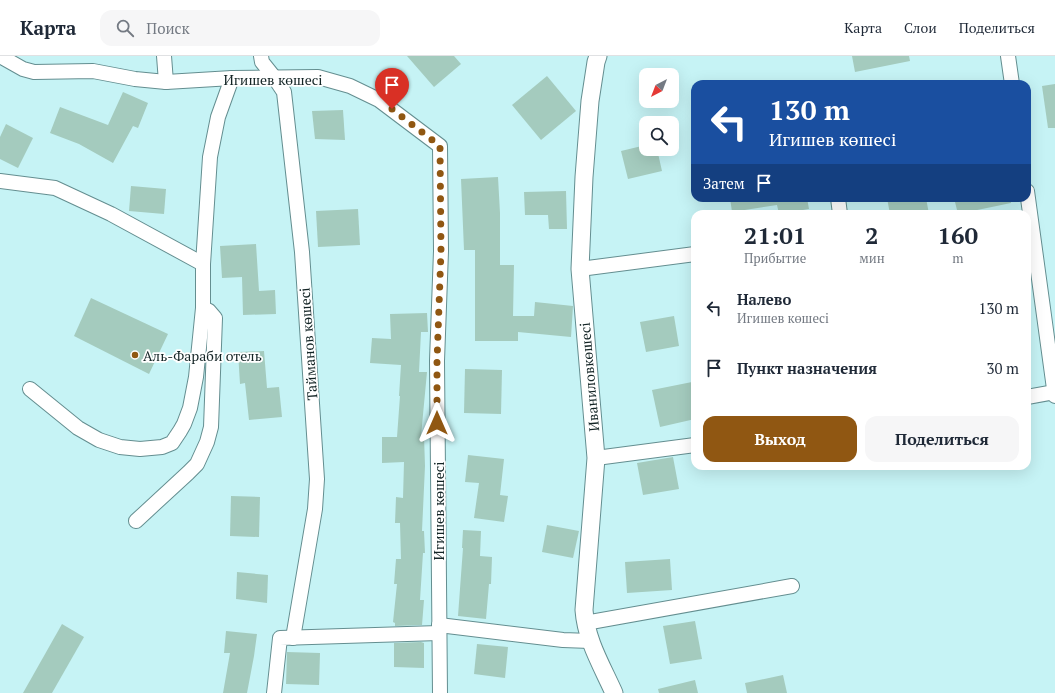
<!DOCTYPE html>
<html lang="ru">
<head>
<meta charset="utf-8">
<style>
	body { margin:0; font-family:"PT Serif",serif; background:#f6f6f7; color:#1f2937; height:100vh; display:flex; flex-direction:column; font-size:15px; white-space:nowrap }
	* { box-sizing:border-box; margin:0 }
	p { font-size:13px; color:#747a83 }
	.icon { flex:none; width:22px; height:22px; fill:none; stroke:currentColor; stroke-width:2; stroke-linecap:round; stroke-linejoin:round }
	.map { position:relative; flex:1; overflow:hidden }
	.side { position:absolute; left:691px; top:154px; width:340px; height:260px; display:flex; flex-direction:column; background:#fff; border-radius:12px; box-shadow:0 4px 16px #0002 }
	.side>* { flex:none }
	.hud { position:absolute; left:691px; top:24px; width:340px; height:122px; border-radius:12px; box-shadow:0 4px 16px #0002; background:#1a4fa0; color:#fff; overflow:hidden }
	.needle { width:26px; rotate:222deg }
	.controls { position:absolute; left:639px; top:12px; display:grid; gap:8px }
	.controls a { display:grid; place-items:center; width:40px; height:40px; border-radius:8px; background:#fff; box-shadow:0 4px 16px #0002; font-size:20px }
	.pin { position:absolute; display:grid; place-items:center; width:34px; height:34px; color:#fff; margin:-41px -17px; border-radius:50% 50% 50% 0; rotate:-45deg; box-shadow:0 0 4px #0007 }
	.pin .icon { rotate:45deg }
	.me { position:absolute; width:44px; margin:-22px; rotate:0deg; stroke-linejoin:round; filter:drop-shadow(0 0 3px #0008) }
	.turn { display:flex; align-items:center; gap:14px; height:84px; padding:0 12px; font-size:18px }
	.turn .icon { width:52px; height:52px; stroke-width:2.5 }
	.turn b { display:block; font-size:28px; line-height:34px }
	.then { display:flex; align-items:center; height:38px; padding:0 12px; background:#0003; gap:8px; font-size:15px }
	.eta { display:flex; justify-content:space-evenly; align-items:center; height:68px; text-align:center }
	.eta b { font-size:24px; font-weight:700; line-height:28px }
	.cta { display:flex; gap:8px; margin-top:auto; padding:8px 12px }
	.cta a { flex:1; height:46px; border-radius:12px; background:#905712; color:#fff; font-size:16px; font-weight:700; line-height:46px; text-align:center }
	.cta a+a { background:#f6f6f7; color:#1f2937 }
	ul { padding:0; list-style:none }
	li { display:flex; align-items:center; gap:12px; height:60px; padding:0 12px }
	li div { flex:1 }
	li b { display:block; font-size:15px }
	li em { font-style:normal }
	header { display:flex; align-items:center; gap:24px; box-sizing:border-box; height:56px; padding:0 20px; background:#fff; border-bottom:1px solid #e0e1e3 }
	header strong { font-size:19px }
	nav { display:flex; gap:22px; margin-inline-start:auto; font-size:14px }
	.search { width:280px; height:36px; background:#f6f6f7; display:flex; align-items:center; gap:10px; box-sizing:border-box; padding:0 14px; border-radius:12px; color:#747a83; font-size:15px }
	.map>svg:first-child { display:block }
	.building { fill:#a4cbbe }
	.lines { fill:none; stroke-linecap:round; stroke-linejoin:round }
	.minor-casing { stroke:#648e90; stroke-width:16 }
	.tertiary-casing { stroke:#648e90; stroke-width:19 }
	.minor { stroke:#fff; stroke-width:14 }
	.tertiary { stroke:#fff; stroke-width:17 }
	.route { stroke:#905712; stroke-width:7; stroke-dasharray:0 12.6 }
	.poi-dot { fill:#905712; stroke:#fff; stroke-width:1.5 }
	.labels { text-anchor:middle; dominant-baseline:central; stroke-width:3.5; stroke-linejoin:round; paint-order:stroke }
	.street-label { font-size:14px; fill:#132425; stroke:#fff }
	.poi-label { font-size:14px; fill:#132425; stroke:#fff; text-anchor:start }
</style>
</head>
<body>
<header>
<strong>Карта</strong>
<div class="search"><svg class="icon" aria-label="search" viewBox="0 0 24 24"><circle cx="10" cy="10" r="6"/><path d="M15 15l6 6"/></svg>Поиск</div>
<nav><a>Карта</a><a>Слои</a><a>Поделиться</a></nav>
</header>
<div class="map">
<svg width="1055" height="637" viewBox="0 0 1055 637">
	<rect width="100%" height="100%" fill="#c6f3f5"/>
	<g class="building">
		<polygon points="407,0 454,0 461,8 434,31"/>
		<polygon points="852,0 909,0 910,5 855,16"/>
		<polygon points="547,20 576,55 541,84 512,49"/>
		<polygon points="1055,28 1055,72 1048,72 1042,30"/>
		<polygon points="123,36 148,47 138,72 133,70 113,107 79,88 50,77 60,51 108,69"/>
		<polygon points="343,54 345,84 315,83 312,55"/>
		<polygon points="6,68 33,82 18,112 0,103 0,81"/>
		<polygon points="646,89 646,93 657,93 662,115 628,123 621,95"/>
		<polygon points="498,121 500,157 500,209 514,209 513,260 534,260 535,246 573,250 571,281 518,276 518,285 475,285 475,194 464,194 461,123"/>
		<polygon points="131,130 166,133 164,158 129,155"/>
		<polygon points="566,135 567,173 549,173 548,159 525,159 524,136"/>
		<polygon points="730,142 807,142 809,153 779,158 777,149 732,156"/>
		<polygon points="887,142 926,142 929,158 890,158"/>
		<polygon points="954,142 1010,142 1011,147 958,158"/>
		<polygon points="358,153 360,189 318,191 316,155"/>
		<polygon points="256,188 259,235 275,234 276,258 243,259 242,221 222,222 220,190"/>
		<polygon points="91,242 168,278 149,318 74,280"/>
		<polygon points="427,257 428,276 421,276 419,316 427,316 421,380 424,380 425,410 422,475 424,475 425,497 423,497 420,544 424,544 422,569 395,570 395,567 393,566 397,528 394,528 396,503 401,503 400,467 395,467 396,441 403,442 404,406 382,407 382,381 397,381 400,340 399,340 401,309 370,307 372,282 391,283 390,258"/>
		<polygon points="674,260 679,290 646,296 640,266"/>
		<polygon points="264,295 267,332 279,331 282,361 249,364 245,327 240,328 238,296"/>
		<polygon points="465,313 502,314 501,358 464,357"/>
		<polygon points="692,326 695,342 695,363 660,371 652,334"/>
		<polygon points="468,399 504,403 500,439 508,440 504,466 474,462 479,427 465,426"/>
		<polygon points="673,401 679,433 643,439 637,407"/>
		<polygon points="231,440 260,441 259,481 230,480"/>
		<polygon points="547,469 579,475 573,502 542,496"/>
		<polygon points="463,474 481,475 480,500 492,501 491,528 489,528 486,563 458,560 463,492 462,492"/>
		<polygon points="670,503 672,534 627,537 625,506"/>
		<polygon points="237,516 268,519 267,547 236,543"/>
		<polygon points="695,565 702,603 670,608 663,570"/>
		<polygon points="62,568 84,581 52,637 23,637"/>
		<polygon points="226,575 257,578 254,600 247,637 223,637 230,597 224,597"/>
		<polygon points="421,586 424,587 424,612 394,611 394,587"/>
		<polygon points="477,588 508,591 505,622 474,618"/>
		<polygon points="287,596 320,597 319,629 286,628"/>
		<polygon points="783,619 787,637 747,637 745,627"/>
		<polygon points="695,624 698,637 659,637 658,633"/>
	</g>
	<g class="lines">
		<g class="minor-casing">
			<g id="minor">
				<polyline points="0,0 23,13 34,16 93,15 135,23 166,26 232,22 318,21 350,30 379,44 440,90 441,195 437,305 440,637"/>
				<polyline points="164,0 166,26"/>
				<polyline points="261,0 262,6 274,21 284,36 302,196 317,423 315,453 293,582"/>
				<polyline points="1008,0 1012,28"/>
				<polyline points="0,125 55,132 111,158 203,208"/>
				<polyline points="1027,135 1055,340"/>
				<polyline points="838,142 840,158"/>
				<polyline points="580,213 695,198"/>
				<polyline points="30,333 78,372 99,384 120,391 140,393 162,391 172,387 180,375 184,368 190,352 196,321 203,252 203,208 210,101 218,61 232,22"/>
				<polyline points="1027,341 1055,336"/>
				<polyline points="596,402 695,389"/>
				<polyline points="136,465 188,417 197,408 207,386 211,371 215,262 209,255 203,252"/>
				<polyline points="585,567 792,530"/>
				<polyline points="439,569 563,584 590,585"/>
				<polyline points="274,637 280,582 439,577"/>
			</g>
		</g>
		<g class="tertiary-casing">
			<path id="tertiary" d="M598,0L596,6L590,45L584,121L580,213L596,402L584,554C586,584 602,610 614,637"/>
		</g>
		<use href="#minor" class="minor"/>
		<use href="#tertiary" class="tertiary"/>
	</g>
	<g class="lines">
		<polyline class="route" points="392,53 440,90 441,195 437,305 437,367"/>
	</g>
	<circle class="poi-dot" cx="135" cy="299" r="4"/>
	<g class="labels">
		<g class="street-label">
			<text x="273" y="23">Игишев көшесі</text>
			<text transform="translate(308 288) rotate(-94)">Тайманов көшесі</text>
			<text transform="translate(589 321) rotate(-95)">Иваниловкөшесі</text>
			<text transform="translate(438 455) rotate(-90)">Игишев көшесі</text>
		</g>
		<g class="poi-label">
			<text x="143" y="299">Аль-Фараби отель</text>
		</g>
	</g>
</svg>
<div class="controls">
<a><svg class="needle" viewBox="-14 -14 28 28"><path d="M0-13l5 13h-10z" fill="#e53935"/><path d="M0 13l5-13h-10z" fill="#747a83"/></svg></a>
<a><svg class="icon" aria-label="search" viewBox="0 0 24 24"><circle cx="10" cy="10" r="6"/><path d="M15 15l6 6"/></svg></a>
</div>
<div class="pin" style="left:392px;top:53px;background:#d93025"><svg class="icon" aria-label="arrive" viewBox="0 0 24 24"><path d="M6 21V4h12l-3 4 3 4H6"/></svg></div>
<svg class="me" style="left:437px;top:367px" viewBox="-20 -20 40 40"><path d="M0-17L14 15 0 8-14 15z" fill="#905712" stroke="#fff" stroke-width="4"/></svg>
<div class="hud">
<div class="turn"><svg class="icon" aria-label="left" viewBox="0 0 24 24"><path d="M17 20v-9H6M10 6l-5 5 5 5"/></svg><div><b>130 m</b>Игишев көшесі</div></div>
<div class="then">Затем<svg class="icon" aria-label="arrive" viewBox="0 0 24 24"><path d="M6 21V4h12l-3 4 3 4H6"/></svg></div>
</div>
<section class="side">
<div class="eta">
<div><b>21:01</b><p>Прибытие</p></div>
<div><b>2</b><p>мин</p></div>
<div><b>160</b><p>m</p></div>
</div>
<ul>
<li><svg class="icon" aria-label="left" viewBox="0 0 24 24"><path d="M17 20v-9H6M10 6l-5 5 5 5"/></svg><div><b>Налево</b><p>Игишев көшесі</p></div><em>130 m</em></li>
<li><svg class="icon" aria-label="arrive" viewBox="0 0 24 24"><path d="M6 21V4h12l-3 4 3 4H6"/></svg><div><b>Пункт назначения</b></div><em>30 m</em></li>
</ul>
<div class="cta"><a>Выход</a><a>Поделиться</a></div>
</section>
</div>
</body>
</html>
